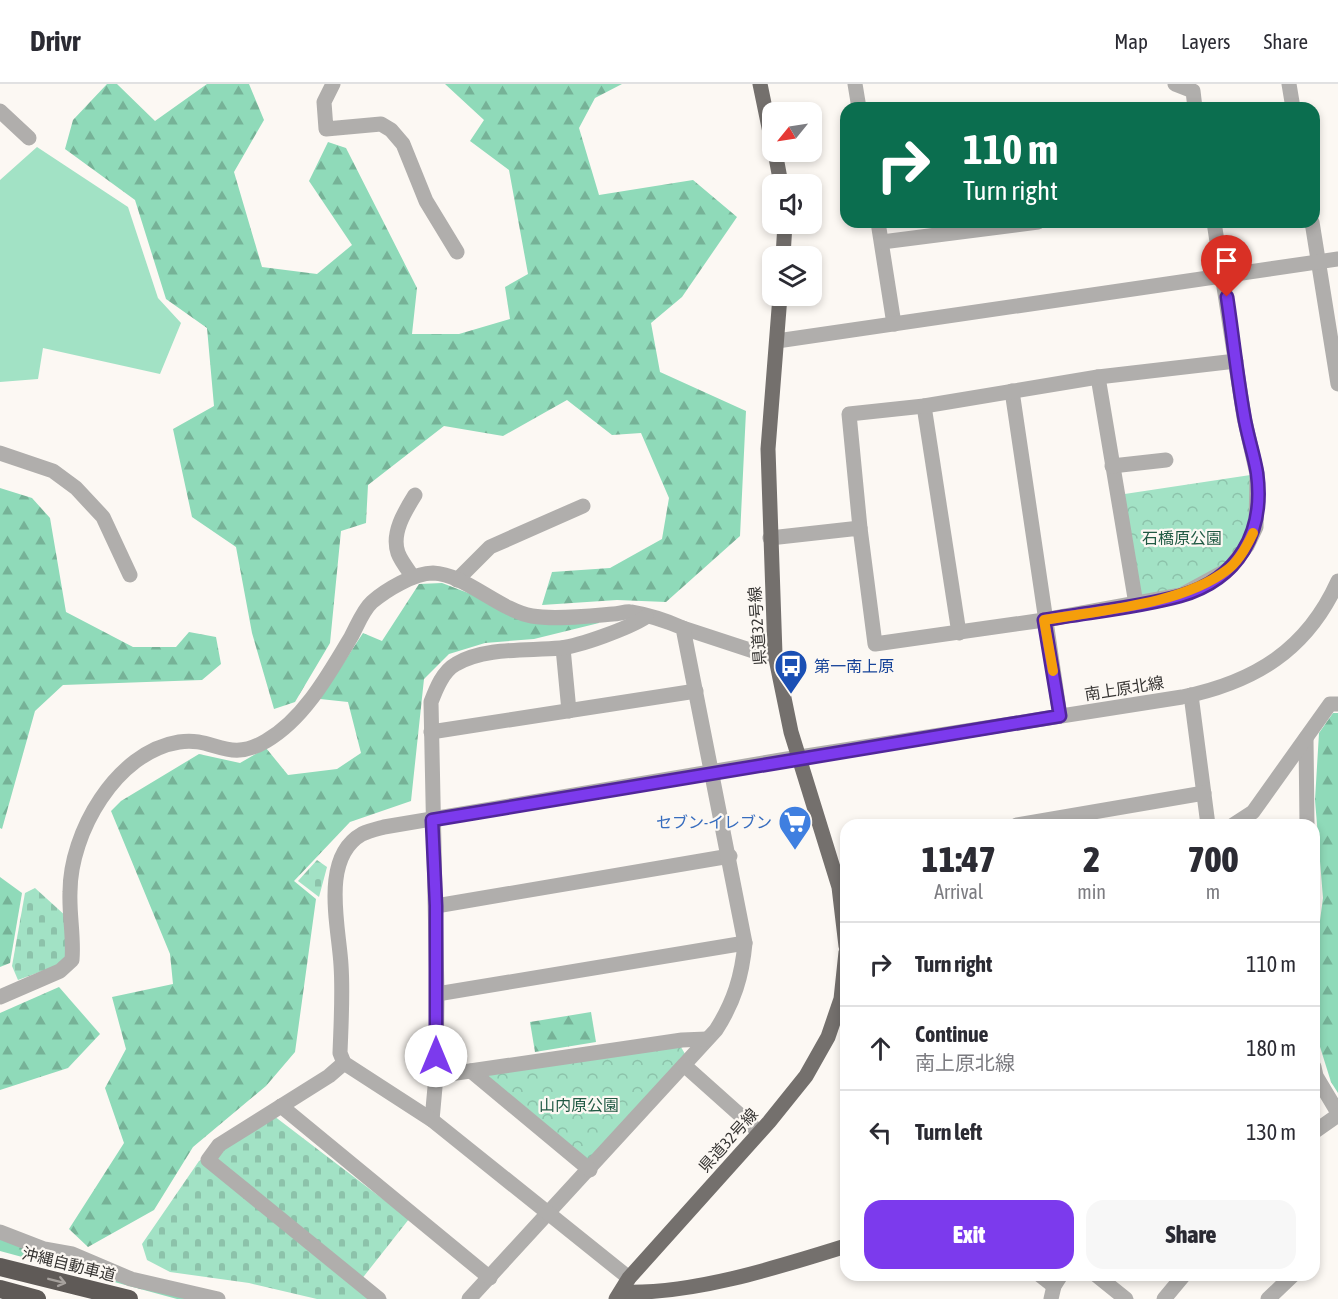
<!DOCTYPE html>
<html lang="en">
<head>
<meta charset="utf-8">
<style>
	body { margin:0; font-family:"Asap Condensed","Noto Sans JP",sans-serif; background:#f7f7f7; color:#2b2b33; height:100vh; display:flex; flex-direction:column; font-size:22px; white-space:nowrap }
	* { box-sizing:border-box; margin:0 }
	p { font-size:20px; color:#7c7c81 }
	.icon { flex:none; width:33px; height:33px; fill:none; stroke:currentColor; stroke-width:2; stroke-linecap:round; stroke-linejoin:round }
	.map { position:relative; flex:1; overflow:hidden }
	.panel { position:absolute; left:840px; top:735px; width:480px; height:462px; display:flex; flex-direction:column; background:#fff; border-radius:18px; box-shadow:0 3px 9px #0003 }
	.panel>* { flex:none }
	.top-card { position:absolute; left:840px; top:18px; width:480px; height:126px; border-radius:18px; box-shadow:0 3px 9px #0003; background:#0b6e4f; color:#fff; overflow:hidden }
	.needle { width:39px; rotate:240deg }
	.tools { position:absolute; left:762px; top:18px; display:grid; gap:12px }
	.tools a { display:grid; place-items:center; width:60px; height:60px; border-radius:12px; background:#fff; box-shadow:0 3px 9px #0003; font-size:30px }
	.pin { position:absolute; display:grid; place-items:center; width:51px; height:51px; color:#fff; margin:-62px -26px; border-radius:50% 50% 50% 0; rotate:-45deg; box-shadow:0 0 6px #0007 }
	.pin .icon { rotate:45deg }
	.me { position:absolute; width:66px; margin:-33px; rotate:0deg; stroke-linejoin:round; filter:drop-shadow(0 0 4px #0008) }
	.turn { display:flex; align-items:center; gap:21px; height:126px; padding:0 24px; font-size:27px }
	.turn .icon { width:78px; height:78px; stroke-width:2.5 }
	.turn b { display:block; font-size:42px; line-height:51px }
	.eta { display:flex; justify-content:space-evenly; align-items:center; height:102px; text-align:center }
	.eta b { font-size:36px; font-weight:800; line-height:42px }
	.action { display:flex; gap:12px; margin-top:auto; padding:12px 24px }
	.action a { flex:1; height:69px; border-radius:18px; background:#7c3aed; color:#fff; font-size:24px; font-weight:800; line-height:69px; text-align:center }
	.action a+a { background:#f7f7f7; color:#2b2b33 }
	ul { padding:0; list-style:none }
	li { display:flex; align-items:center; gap:18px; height:84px; padding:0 24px; border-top:2px solid #e1e1e2 }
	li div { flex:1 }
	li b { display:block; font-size:22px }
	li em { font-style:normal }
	header { display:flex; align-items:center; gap:36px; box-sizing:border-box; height:84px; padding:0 30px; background:#fff; border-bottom:2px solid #e1e1e2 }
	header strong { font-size:28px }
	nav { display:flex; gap:33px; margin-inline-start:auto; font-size:21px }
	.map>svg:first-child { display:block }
	.grass { fill:#a2e2c5 }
	.forest { fill:url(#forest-firs) }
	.cemetery { fill:url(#cemetery-stones) }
	.park { fill:url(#park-crowns) }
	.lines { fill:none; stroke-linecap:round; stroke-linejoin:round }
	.minor { stroke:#b0aeac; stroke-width:15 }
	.major { stroke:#74706d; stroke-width:15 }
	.highway { stroke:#5f5a57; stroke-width:18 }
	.oneway { stroke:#a6a19d }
	.route-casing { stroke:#51269a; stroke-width:15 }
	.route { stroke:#7c3aed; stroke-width:10 }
	.slow { stroke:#f59e0b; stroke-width:10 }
	.labels { text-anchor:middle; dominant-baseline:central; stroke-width:4.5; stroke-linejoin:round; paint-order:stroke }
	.park-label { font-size:16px; fill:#215a44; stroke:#fcf8f3 }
	.street-label { font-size:16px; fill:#373533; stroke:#fcf8f3 }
	.transit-label { font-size:16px; fill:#164399; stroke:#fcf8f3; text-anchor:start }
	.shop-label { font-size:16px; fill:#366cbe; stroke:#fcf8f3; text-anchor:end }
</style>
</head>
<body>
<header>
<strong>Drivr</strong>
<nav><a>Map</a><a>Layers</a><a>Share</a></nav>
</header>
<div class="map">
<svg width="1338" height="1215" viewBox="0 0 1338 1215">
	<defs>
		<pattern id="forest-firs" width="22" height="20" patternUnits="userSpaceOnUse" patternTransform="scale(1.5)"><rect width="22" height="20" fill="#8fdab9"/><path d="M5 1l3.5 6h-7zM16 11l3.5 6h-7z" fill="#76b297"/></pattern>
		<pattern id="cemetery-stones" width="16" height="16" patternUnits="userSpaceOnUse" patternTransform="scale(1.5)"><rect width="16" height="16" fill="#a2e2c5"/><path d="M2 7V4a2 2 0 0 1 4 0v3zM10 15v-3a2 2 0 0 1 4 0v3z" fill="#8cc2aa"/></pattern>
		<pattern id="park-crowns" width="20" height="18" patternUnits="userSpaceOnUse" patternTransform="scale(1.5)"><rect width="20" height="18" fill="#a2e2c5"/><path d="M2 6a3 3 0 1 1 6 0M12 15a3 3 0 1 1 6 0" fill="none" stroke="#8cc2aa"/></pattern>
	</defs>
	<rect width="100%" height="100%" fill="#fcf8f3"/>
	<polygon class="grass" points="37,63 128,123 158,214 181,239 160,290 43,264 38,295 0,298 0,96"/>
	<g class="forest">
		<polygon points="107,0 117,0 155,37 207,0 249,0 264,36 234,88 262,183 317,190 352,161 309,97 328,58 346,64 417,204 412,250 459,250 510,235 505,203 528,190 509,86 470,57 484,36 445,0 622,0 595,14 579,44 599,111 693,96 737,133 682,213 651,239 660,288 746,327 740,452 666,518 617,516 542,521 552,488 610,484 662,455 669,414 641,349 612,351 567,316 503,352 444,342 368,401 366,439 341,447 330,559 295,618 274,625 252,549 236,463 192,433 173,345 214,322 207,244 166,215 135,116 65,65 73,36"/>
		<polygon points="0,404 32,414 50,434 66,528 133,563 176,563 189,548 216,553 221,580 202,596 63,601 35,627 2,745 0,744"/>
		<polygon points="442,499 476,512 511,531 598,535 599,539 534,555 485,559 449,570 424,595 411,717 350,738 294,797 316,815 295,968 266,1002 193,1063 154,1126 88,1163 69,1145 124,1059 105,1004 126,965 112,913 173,900 170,870 111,727 121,717 199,670 240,679 266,664 288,691 337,685 361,669 348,618 320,615 363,549 382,557 419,500"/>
		<polygon points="1333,629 1338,629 1338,1009 1331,998 1316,950 1314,925 1314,881 1323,814 1315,716 1319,649"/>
		<polygon points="0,793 22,809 10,879 0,883"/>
		<polygon points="59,903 100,950 68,984 0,1006 0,929"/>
		<polygon points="591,928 596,958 535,968 530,938"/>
		<polygon points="0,1152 80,1181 200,1215 177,1215 0,1167"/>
	</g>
	<g class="cemetery">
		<polygon points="317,776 327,783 319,813 298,797"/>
		<polygon points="35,804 68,834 67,871 56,882 18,896 12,882 25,809"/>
		<polygon points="274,1032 409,1135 357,1201 371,1215 317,1215 249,1199 170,1188 147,1176 142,1160 199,1077"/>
	</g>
	<g class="park">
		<polygon points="1257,390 1247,462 1229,485 1136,520 1118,411"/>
		<polygon points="681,963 685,970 584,1083 471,987"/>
	</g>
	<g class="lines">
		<g class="minor">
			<polyline points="333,0 324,18 326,45 381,40 391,46 403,60 426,117 457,168"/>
			<polyline points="855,0 859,24"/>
			<polyline points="1175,0 1193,7 1195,24"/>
			<polyline points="1289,0 1293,24"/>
			<polyline points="0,27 29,54"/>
			<polyline points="878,138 894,240"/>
			<polyline points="1312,138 1338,300"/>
			<polyline points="882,158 1038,138"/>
			<polyline points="777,257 1338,175"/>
			<polyline points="1098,293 1136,520"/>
			<polyline points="1012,307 1060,632"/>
			<polyline points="924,322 959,549"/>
			<polyline points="0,369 53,387 76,404 103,433 130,491"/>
			<polyline points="1112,382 1166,376"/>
			<polyline points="860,444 849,330 924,322 1098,293 1236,277"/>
			<polyline points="770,454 860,444 875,560 1044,536 1181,511 1229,485 1247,462 1256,443 1257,390 1244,333 1214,138"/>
			<path d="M413,493C408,486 401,477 398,469C391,449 405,427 415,411"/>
			<polyline points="457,496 490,463 583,422"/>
			<polyline points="683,544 762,570 775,570"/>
			<polyline points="563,564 569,627"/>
			<polyline points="1191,611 1208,741"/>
			<polyline points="431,648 696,607"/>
			<polyline points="1306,654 1307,741"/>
			<polyline points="1017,741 1204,709"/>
			<polyline points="1233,741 1253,728 1330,620 1338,620"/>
			<polyline points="436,822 730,772"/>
			<polyline points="437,910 745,859"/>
			<path d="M0,913L60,887L72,876C74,853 69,831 70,808C70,749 116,668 179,658C214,652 227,680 266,657C304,635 329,590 351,553C357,542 363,526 372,518C386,506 414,489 433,489C465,490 499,526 532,532C555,536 590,532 613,530C619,530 626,527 631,528C649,531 667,537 683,544L745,859C742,892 734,918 716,946L469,1215"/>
			<polyline points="344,979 329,992 219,1061 208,1076 379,1215"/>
			<polyline points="684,981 759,1048"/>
			<polyline points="1314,983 1316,992 1338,1029"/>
			<polyline points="471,987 590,1086"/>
			<polyline points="436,992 682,956 707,955"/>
			<polyline points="281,1022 490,1194"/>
			<path d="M432,1036L436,992L437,910L431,618C436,605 443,587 456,580C485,563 527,567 560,564C580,562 629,544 646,533"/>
			<polyline points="1314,1048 1338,1031"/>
			<polyline points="0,1148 44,1165 72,1170 131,1195 218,1215"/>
			<polyline points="1040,1191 1054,1202"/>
			<polyline points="1096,1191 1126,1215"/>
			<path d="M629,1194L432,1036L344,979L340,969C341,940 343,910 341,881C339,843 320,774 362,750C369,747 377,745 384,743L787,675L1182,613C1255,598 1307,566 1338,497"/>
			<polyline points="1051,1215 1054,1202 1061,1191"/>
			<polyline points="1164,1215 1184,1191"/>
			<polyline points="1268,1215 1293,1191"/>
		</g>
		<g class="major">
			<polyline points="760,0 772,58"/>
			<polyline points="775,68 781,100"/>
			<polyline points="783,172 785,140"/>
			<polyline points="780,212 768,365 775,570 791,648 839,803 846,862"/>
			<path d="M621,1208C691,1211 779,1183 846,1162"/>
			<polyline points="616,1215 629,1194 769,1038 806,992 828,953 841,915 846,868"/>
		</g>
		<g class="highway">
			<polyline points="0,1183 129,1215"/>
			<polyline points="0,1205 37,1215"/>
		</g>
	</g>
	<defs><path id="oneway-shaft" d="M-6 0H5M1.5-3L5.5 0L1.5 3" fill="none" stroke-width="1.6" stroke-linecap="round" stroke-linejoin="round" transform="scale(1.5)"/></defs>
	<use class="oneway" href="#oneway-shaft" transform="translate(57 1197) rotate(14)"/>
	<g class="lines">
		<g class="route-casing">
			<path id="route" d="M436,972V822L432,736L1060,632L1044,536C1089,528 1136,524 1180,512C1239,495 1265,448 1257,389C1254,370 1247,351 1244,331C1237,292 1233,253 1227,213"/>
		</g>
		<use href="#route" class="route"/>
		<path class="slow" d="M1053,587L1044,536C1101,526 1181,521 1227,486C1238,478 1247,462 1253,449"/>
	</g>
	<defs>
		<g id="bus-pin" transform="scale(1.725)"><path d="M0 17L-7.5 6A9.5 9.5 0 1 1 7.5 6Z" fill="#1a4fb4" stroke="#fcf8f3"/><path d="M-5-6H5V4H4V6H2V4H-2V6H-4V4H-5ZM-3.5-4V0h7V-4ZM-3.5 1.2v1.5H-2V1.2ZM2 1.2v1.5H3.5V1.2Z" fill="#fff"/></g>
		<g id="supermarket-pin" transform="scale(1.725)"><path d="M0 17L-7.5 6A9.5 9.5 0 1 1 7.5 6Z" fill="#3f7fe0" stroke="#fcf8f3"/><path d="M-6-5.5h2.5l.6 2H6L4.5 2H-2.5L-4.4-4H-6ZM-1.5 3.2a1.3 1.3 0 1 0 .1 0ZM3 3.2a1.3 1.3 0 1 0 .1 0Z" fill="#fff"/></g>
	</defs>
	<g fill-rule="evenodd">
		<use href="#bus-pin" x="791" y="582"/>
		<use href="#supermarket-pin" x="795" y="738"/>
	</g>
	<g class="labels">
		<g class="park-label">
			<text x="1182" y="454">石橋原公園</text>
			<text x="579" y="1021">山内原公園</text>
		</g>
		<g class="street-label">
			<text transform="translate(757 542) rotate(-94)">県道32号線</text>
			<text transform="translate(1124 604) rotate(-9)">南上原北線</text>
			<text transform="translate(728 1056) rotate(-48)">県道32号線</text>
			<text transform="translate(69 1180) rotate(14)">沖縄自動車道</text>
		</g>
		<g class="transit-label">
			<text x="814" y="582">第一南上原</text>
		</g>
		<g class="shop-label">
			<text x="772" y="738">セブン-イレブン</text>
		</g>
	</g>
</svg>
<div class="tools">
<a><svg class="needle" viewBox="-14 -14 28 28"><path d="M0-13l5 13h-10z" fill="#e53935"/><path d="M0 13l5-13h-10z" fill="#7c7c81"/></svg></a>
<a><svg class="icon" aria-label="sound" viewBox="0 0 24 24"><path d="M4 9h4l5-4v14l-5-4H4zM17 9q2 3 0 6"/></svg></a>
<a><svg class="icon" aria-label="layers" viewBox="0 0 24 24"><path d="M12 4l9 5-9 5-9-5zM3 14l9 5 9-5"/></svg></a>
</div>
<div class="pin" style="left:1227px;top:213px;background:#d93025"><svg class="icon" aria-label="arrive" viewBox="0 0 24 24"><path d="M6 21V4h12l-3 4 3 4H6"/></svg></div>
<svg class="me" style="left:436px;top:972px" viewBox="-20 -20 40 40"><circle r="19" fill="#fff"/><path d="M0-13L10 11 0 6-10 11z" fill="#7c3aed"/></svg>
<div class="top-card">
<div class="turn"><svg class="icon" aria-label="right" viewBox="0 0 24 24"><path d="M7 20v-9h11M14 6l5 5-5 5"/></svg><div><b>110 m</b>Turn right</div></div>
</div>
<section class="panel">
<div class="eta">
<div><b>11:47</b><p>Arrival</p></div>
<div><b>2</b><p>min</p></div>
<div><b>700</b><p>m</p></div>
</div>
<ul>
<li><svg class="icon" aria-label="right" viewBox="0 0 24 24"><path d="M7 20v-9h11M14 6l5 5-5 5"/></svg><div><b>Turn right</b></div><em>110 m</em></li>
<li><svg class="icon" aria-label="ahead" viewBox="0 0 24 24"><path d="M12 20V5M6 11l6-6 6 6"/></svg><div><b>Continue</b><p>南上原北線</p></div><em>180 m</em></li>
<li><svg class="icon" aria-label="left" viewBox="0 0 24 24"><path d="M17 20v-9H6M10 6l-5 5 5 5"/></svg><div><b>Turn left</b></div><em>130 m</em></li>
</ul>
<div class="action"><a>Exit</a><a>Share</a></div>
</section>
</div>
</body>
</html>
